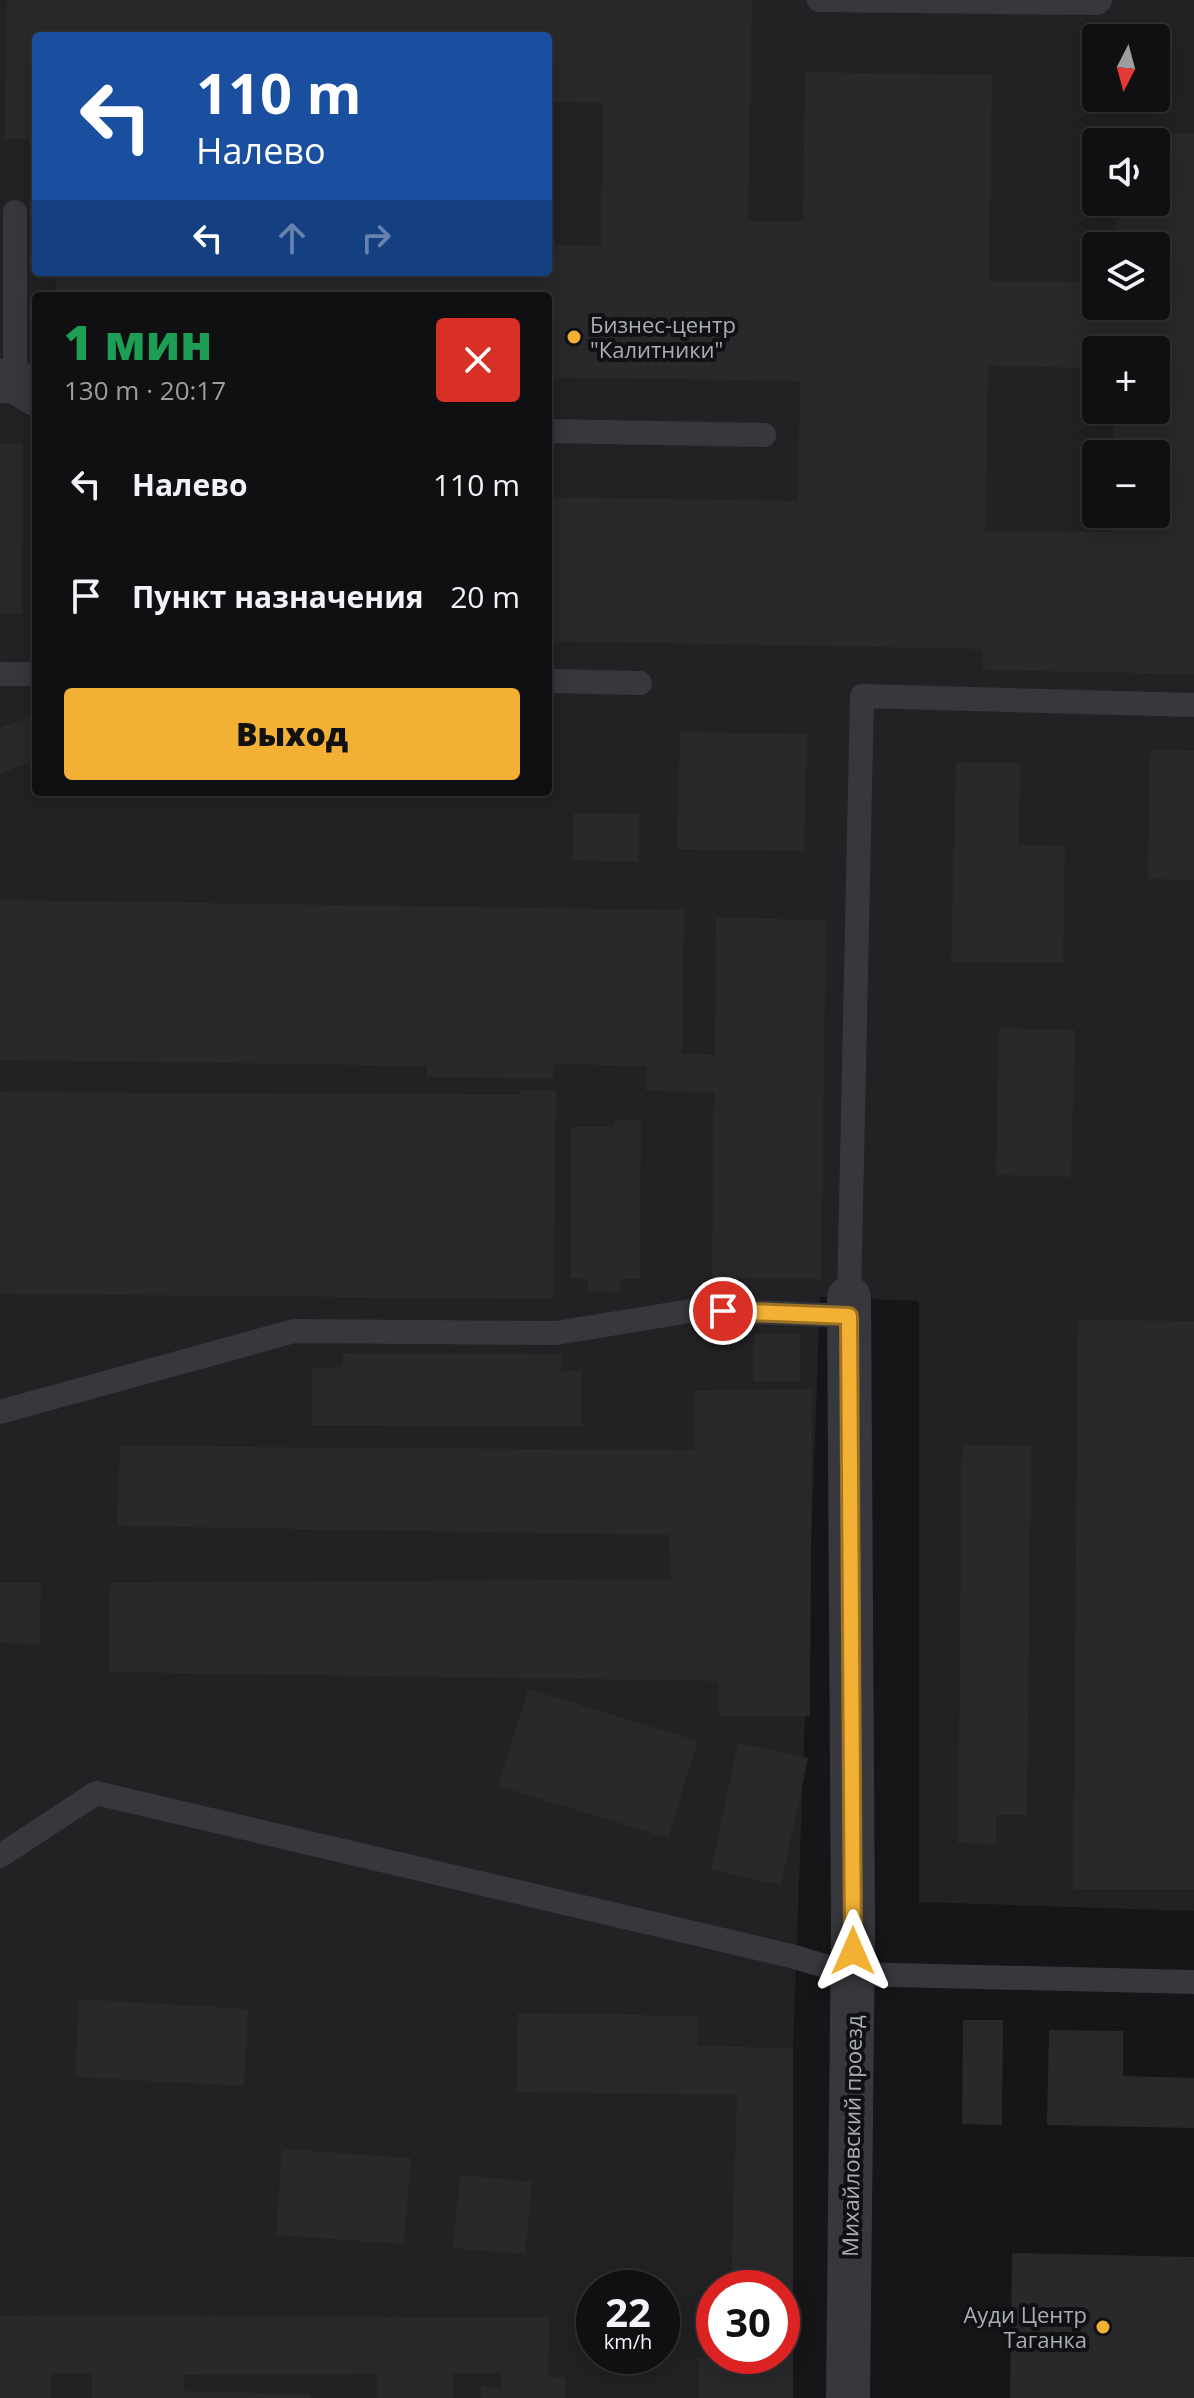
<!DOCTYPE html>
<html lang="ru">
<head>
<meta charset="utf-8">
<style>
	body { margin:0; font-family:"Open Sans",sans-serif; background:#1e1e20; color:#f1f3f6; height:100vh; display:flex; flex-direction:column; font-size:30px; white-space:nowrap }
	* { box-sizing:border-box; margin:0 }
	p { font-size:26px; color:#9c9d9f }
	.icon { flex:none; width:44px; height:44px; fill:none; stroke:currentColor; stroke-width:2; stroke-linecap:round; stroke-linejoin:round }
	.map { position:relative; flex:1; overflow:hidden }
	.drawer { position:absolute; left:32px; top:292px; width:520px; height:504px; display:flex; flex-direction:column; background:#101012; border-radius:8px; box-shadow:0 4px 20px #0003,0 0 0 2px #303032 }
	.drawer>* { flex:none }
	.banner { position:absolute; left:32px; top:32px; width:520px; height:244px; border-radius:8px; box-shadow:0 4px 20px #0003,0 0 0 2px #303032; background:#1a4fa0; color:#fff; overflow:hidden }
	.needle { width:52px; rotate:186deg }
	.fabs { position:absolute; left:1082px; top:24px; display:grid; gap:16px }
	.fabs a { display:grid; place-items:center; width:88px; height:88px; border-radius:8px; background:#101012; box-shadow:0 4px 20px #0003,0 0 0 2px #303032; font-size:40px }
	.speed { position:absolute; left:576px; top:2270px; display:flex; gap:16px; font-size:40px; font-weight:700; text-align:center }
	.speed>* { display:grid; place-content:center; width:104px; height:104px; border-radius:50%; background:#101012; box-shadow:0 4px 20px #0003,0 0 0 2px #303032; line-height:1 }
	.speed small { font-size:20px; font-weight:400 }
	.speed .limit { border:12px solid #d22; background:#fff; color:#111 }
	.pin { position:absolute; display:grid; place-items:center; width:68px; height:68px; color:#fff; margin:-34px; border:4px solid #fff; border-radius:50%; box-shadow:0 2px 8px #0007 }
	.me { position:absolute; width:88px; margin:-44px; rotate:0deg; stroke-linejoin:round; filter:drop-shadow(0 0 6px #0008) }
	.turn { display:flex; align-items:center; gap:28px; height:168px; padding:0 32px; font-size:36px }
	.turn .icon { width:104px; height:104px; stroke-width:2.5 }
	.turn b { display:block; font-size:56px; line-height:68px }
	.lanes { display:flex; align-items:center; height:76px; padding:0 32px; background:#0003; justify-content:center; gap:40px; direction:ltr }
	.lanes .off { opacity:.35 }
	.round { display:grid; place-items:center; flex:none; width:84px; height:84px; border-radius:8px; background:#1e1e20 }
	.headline { display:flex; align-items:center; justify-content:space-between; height:136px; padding:0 32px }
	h1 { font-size:48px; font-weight:800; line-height:60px; color:#1e9e55 }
	.cta { display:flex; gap:16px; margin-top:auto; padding:16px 32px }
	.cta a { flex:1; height:92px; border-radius:8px; background:#f2b134; color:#111; font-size:32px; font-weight:800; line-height:92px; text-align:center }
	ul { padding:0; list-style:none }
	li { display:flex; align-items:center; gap:24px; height:112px; padding:0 32px }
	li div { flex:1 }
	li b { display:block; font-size:30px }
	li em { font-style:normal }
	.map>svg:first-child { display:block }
	.built { fill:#222225; fill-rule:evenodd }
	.building { fill:#29292c; fill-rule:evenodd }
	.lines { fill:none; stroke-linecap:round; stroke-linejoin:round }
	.lane { stroke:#37383d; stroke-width:24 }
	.street { stroke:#37383d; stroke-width:44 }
	.route-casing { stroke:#9d7322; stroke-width:20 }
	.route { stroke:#f2b134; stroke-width:14 }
	.poi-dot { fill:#f2b134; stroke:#111113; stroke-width:3 }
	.labels { text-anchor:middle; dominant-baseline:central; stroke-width:8; stroke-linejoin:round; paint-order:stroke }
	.poi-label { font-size:22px; fill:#a8adb8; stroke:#111113; text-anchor:start }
	.street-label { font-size:22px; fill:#a8adb8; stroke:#111113 }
</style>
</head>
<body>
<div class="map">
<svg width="1194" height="2398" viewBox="0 0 1194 2398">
	<rect width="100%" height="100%" fill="#161618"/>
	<path class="built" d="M0,0H1194V1911L919,1902V1301L820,1297L793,2048V2398H0ZM36,36H548V272H36ZM1096,38H1156V98H1096ZM1096,142H1156V202H1096ZM1096,246H1156V306H1096ZM36,296H548V792H36ZM1096,350H1156V410H1096ZM1096,454H1156V514H1096ZM594,2288H662V2356H594ZM714,2288H782V2356H714Z"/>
	<g class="building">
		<path d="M7,0H752L748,221H803L805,72L992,75L989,281L1096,282V306H1156V246H1116L1117,202H1156V142H1118V132L1194,133V674L983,670V649L548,641V497L798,501L800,381L548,377V296H56V272H548V245L601,246L603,103L548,102V36H36V139H5ZM1096,350H1156V410H1115L1114,454H1156V514H1113L1112,532L985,531L988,366L1096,368Z"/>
		<polygon points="0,444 23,444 22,614 0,614"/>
		<polygon points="32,716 36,716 36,760 0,774 0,728"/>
		<polygon points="680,732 807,734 804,851 677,849"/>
		<polygon points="1150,750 1194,751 1194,880 1148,879"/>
		<polygon points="956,762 1020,763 1019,845 1065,846 1063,963 951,962"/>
		<polygon points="574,813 639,814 638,862 573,860"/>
		<polygon points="0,900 684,910 682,1054 715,1055 716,918 826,920 821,1279 712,1278 714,1092 646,1091 647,1066 553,1064 553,1079 427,1077 427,1066 0,1060"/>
		<polygon points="999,1028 1075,1030 1071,1177 996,1175"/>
		<polygon points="521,1090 556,1090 553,1299 0,1294 0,1092 520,1095"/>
		<polygon points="641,1119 640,1279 621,1279 620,1292 588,1291 588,1279 571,1278 571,1127 614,1127 615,1120"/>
		<polygon points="1078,1320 1194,1321 1194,1889 1073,1889"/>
		<polygon points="754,1334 800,1334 800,1381 753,1381"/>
		<polygon points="343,1353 562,1354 561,1371 582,1371 582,1426 312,1425 312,1368 343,1367"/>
		<polygon points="812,1389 810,1716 719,1716 719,1681 109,1672 110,1583 671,1579 669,1535 117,1526 120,1446 694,1450 695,1391"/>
		<polygon points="962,1445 1031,1446 1027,1815 996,1815 996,1844 958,1843"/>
		<polygon points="0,1583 41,1583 40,1644 0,1643"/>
		<polygon points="528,1689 698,1741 668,1838 498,1786"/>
		<polygon points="738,1743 808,1758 781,1885 711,1870"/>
		<polygon points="79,1999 248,2009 244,2086 75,2077"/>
		<polygon points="518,2013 697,2016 697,2046 793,2048 793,2398 698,2398 699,2358 782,2356 782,2288 731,2288 737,2095 517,2092"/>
		<polygon points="963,2020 1003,2020 1002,2125 962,2124"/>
		<polygon points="1049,2030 1123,2031 1123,2076 1194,2078 1194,2128 1047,2125"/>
		<polygon points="282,2149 411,2158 404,2244 276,2235"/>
		<polygon points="460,2175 532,2182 525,2254 453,2248"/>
		<polygon points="1012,2253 1194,2257 1194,2398 1010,2398"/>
		<polygon points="0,2316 550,2317 548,2376 565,2378 565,2398 481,2398 481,2386 501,2388 502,2373 454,2373 453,2398 377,2398 377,2374 184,2375 184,2391 310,2394 310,2398 92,2398 92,2374 51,2373 51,2398 0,2398"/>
	</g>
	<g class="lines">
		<g class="lane">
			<polyline points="819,0 1097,3 1100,0"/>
			<polyline points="15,381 15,212"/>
			<polyline points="548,431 764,435"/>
			<polyline points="0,674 36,674"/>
			<polyline points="548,681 640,683"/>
			<polyline points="849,1298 862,696 1194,705"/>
			<polyline points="0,1412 294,1331 556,1333 696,1310 849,1316"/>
			<polyline points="0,1856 96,1793 791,1956 852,1974 1194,1982"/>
		</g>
		<g class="street">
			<polyline points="0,381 15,381 36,394"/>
			<polyline points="848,2398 853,1928 849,1298"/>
		</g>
	</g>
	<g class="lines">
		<g class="route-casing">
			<polyline id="route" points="723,1311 849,1316 853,1951"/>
		</g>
		<use href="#route" class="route"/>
	</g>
	<g class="poi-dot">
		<circle cx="574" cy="337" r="8"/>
		<circle cx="1103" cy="2327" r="8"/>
	</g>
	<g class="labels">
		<g class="poi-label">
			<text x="590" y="324">Бизнес-центр<tspan x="590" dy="25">"Калитники"</tspan></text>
			<text x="1087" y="2314" text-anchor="end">Ауди Центр<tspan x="1087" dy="25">Таганка</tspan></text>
		</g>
		<g class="street-label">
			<text transform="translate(851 2136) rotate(-89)">Михайловский проезд</text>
		</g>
	</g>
</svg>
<div class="fabs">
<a><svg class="needle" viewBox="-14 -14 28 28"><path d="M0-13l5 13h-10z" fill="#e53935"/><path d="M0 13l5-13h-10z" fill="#9c9d9f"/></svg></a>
<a><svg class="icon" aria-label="sound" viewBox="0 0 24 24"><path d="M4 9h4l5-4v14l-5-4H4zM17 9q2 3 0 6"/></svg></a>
<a><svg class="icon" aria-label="layers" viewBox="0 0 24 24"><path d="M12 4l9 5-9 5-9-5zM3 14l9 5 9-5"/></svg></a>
<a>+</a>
<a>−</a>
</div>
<div class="speed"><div>22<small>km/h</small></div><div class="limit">30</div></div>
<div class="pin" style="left:723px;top:1311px;background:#d93025"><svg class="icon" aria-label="arrive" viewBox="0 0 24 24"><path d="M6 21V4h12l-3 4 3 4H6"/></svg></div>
<svg class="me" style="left:853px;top:1951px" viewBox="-20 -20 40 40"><path d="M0-17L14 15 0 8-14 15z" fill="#f2b134" stroke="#fff" stroke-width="4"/></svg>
<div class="banner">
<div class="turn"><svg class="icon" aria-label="left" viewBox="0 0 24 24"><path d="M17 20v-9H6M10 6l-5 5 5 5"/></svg><div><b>110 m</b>Налево</div></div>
<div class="lanes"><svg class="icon" aria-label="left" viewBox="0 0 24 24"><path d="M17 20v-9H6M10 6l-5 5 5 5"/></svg><svg class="icon off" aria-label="ahead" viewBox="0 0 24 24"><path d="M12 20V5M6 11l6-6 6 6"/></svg><svg class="icon off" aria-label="right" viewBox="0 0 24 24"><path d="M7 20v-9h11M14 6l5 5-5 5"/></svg></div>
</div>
<section class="drawer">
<div class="headline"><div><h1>1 мин</h1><p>130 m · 20:17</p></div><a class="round" style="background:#d93025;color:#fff"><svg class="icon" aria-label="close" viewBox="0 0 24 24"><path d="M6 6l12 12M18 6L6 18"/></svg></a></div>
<ul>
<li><svg class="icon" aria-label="left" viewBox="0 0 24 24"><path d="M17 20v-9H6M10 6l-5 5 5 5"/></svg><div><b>Налево</b></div><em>110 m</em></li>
<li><svg class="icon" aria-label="arrive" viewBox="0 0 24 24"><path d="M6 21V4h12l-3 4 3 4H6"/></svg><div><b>Пункт назначения</b></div><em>20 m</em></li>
</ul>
<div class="cta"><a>Выход</a></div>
</section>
</div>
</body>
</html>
